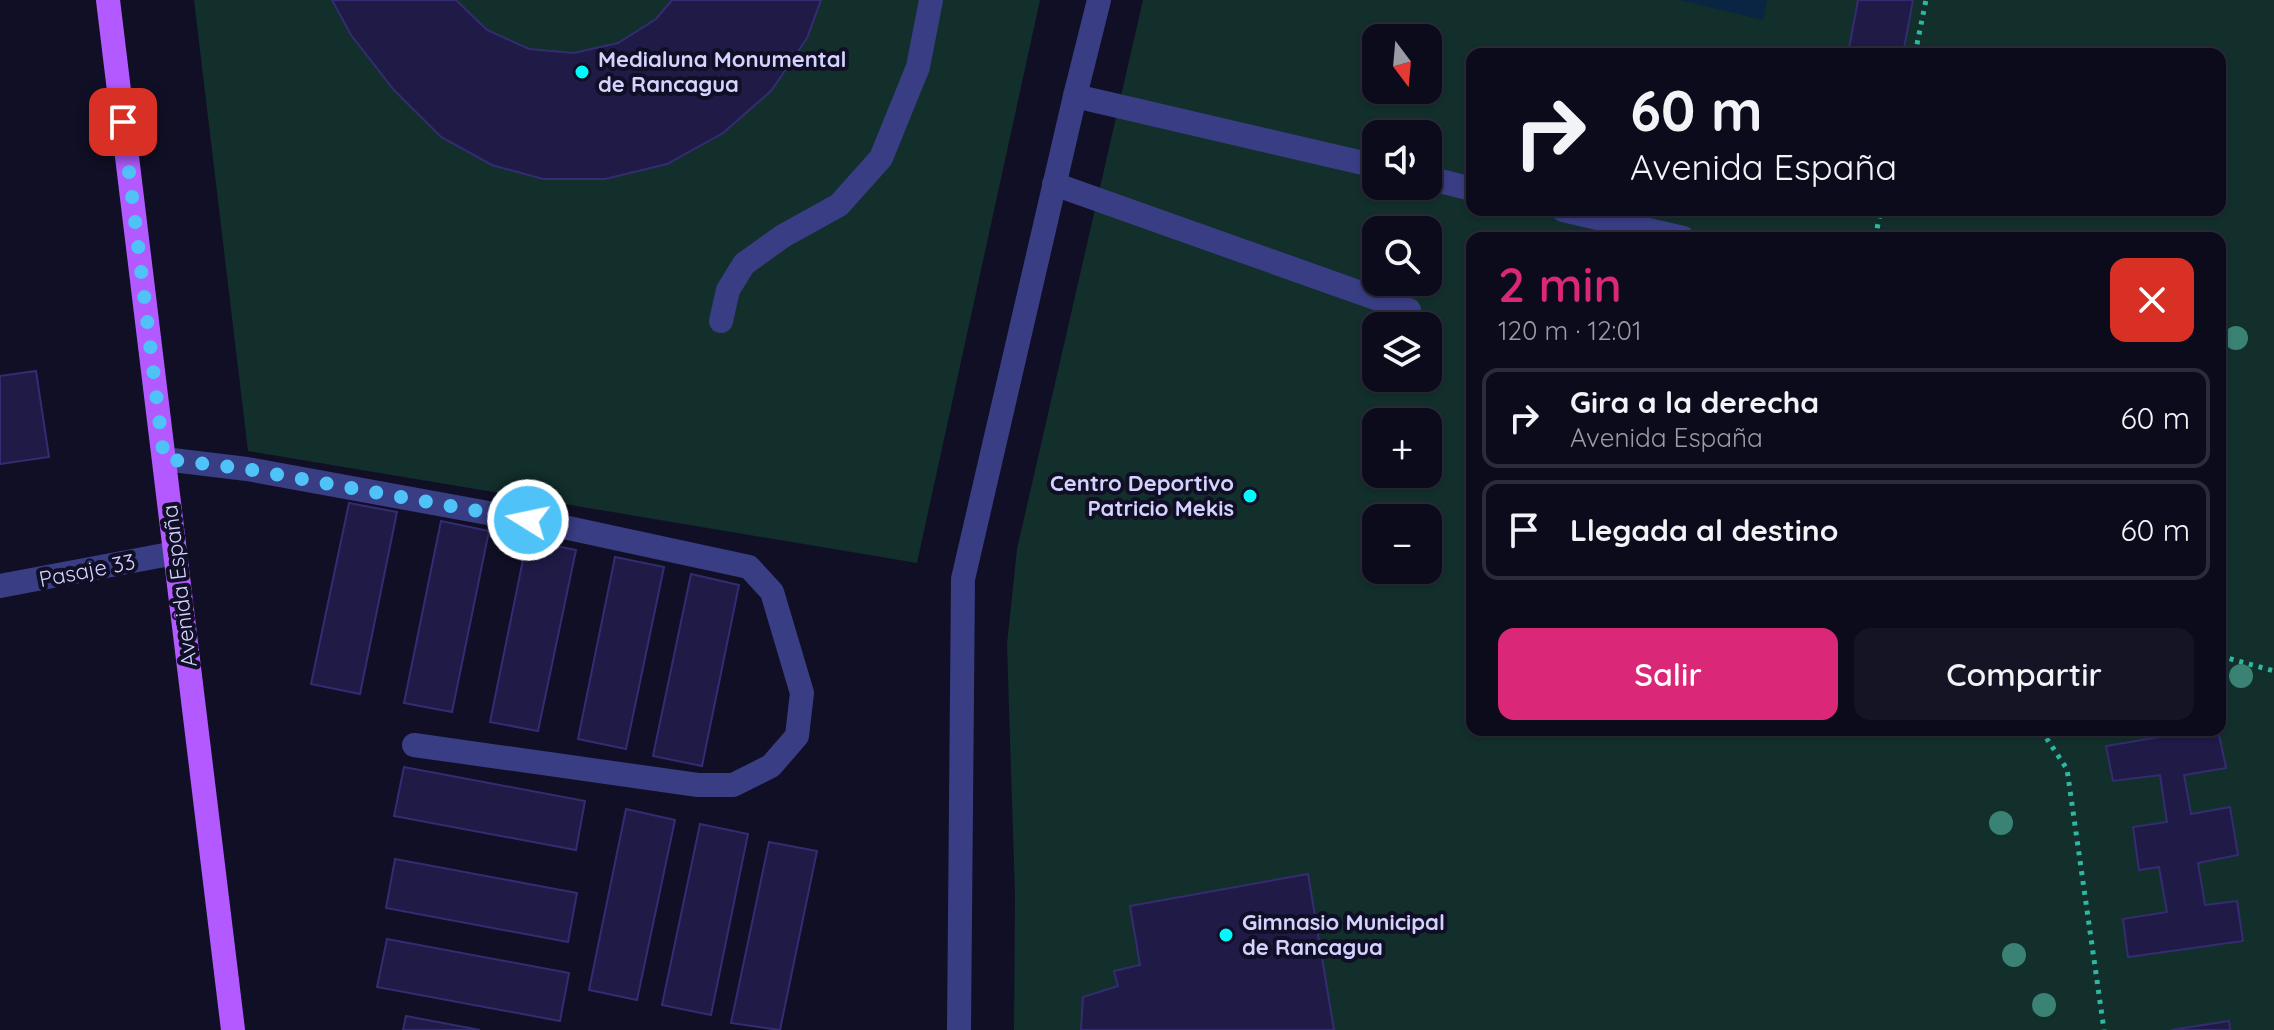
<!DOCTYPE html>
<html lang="es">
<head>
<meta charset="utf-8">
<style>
	body { margin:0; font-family:Quicksand,sans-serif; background:#151425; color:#f1f3f6; height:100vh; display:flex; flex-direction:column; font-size:30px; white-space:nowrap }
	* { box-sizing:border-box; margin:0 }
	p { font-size:26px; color:#9a9ba3 }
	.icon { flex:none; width:44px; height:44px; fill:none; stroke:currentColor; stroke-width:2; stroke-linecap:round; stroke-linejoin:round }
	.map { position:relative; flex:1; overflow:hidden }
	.drawer { position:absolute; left:1466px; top:232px; width:760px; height:504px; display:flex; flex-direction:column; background:#0c0b1c; border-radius:16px; box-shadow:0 2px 6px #0004,0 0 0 2px #2c2b3b }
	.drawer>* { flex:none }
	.guide { position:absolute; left:1466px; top:48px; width:760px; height:168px; border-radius:16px; box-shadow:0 2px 6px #0004,0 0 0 2px #2c2b3b; background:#0c0b1c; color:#f1f3f6; overflow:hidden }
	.needle { width:52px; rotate:164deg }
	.tools { position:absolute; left:1362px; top:24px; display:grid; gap:16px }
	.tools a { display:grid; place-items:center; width:80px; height:80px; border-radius:16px; background:#0c0b1c; box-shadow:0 2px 6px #0004,0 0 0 2px #2c2b3b; font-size:40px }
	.pin { position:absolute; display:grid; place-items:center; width:68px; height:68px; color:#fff; margin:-34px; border-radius:16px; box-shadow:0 4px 12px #0006 }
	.me { position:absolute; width:88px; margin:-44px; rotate:280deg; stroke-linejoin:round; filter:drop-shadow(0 0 6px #0008) }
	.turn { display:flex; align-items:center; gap:28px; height:168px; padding:0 32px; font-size:36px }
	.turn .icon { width:104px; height:104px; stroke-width:2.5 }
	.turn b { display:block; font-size:56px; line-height:68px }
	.round { display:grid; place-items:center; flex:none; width:84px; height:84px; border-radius:16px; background:#151425 }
	.overview { display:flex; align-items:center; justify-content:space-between; height:136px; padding:0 32px }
	h1 { font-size:48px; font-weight:600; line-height:60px; color:#db2777 }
	.action { display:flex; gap:16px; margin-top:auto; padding:16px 32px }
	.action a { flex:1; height:92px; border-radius:16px; background:#db2777; color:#fff; font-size:32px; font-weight:600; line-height:92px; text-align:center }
	.action a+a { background:#151425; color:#f1f3f6 }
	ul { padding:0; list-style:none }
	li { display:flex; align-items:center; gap:24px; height:100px; margin:0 16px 12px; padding:0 16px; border:4px solid #2c2b3b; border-radius:16px }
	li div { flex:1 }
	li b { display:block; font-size:30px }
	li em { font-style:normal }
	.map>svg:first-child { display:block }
	.green { fill:#122f2b; fill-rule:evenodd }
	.water { fill:#0a2443 }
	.building { fill:#1f1a46; stroke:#342c72; stroke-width:2 }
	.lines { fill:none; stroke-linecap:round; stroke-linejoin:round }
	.path { stroke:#2eb8a3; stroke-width:5; stroke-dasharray:4 6; stroke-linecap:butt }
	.lane { stroke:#393d84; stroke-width:24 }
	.street { stroke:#393d84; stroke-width:24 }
	.primary { stroke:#b25aff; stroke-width:24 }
	.tree { fill:#3a8274 }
	.route { stroke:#4fc3f7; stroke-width:14; stroke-dasharray:0 25.2 }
	.poi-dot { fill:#00fbfe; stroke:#100f25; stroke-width:3 }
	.labels { text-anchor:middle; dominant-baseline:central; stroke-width:8; stroke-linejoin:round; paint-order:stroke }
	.poi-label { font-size:22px; font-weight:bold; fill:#d4d3ff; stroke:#100f25; text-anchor:start }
	.street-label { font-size:22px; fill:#d4d3ff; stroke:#100f25 }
</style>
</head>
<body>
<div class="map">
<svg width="2274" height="1030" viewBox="0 0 2274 1030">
	<rect width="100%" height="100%" fill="#100f25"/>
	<g class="green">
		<polygon points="194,0 1040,0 917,563 248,451"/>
		<path d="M1143,0H2274V1030H1014L1015,895L1007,644L1017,549ZM1376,38H1428V90H1376ZM1472,54H2220V210H1472ZM1376,134H1428V186H1376ZM1376,230H1428V282H1376ZM1472,238H2220V730H1472ZM1376,326H1428V378H1376ZM1376,422H1428V474H1376ZM1376,518H1428V570H1376Z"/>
	</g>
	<polygon class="water" points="1680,0 1767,0 1763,20"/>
	<g class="building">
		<polygon points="332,0 456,0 487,30 529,49 574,53 618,43 656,19 672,0 821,0 807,38 771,91 723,133 667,164 605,179 543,179 492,165 441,137 394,90 351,35"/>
		<polygon points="1858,0 1913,0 1903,54 1848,54"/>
		<polygon points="36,371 49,457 0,464 0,376"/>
		<polygon points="349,503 397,512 360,694 311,684"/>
		<polygon points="441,521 489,531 452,712 404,703"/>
		<polygon points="527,540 576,550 538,731 490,722"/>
		<polygon points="615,557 664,567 626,749 578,739"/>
		<polygon points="691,574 739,585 702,766 653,756"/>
		<polygon points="2202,730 2218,730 2226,768 2184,775 2191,814 2230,807 2238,855 2198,863 2205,905 2237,901 2243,941 2128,957 2123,919 2167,912 2159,867 2139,870 2133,827 2167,822 2160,775 2113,781 2106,746"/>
		<polygon points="404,767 585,801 576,850 394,816"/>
		<polygon points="626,809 675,820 637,1000 589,990"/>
		<polygon points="700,824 748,834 711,1015 662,1005"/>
		<polygon points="769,842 817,851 780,1030 731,1023"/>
		<polygon points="395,859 577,893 568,942 386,908"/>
		<polygon points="1308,874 1334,1030 1081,1030 1083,997 1118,986 1114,971 1140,965 1130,906"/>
		<polygon points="387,939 569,973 560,1021 377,987"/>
		<polygon points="406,1016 480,1030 403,1030"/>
		<polygon points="2229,1021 2230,1030 2171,1030"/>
	</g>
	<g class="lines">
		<g class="path">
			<polyline points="1915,54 1926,0"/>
			<polyline points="1875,238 1881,210"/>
			<polyline points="2220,656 2274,671"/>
			<polyline points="2041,730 2067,769 2104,1030"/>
		</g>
		<g class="lane">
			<polyline points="1075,96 1376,166"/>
			<polyline points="1428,178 1472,189"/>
			<polyline points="1054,184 1409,310"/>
			<polyline points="1563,210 1683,238"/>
			<polyline points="721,321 728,290 744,264 783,236 839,205 881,158 918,67 931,0"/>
			<polyline points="164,459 247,469 559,526 749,567 772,592 802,693 797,736 771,766 733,785 698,785 414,745"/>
		</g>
		<g class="street">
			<polyline points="0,586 175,553"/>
			<polyline points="959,1030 963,579 1075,96 1099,0"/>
		</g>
		<polyline class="primary" points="108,0 233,1030"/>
	</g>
	<g class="tree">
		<circle cx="2236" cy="338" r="12"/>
		<circle cx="2241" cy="676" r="12"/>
		<circle cx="2001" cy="823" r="12"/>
		<circle cx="2014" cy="955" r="12"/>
		<circle cx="2044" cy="1005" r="12"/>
	</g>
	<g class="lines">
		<polyline class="route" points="123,122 164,459 247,469 528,520"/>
	</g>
	<g class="poi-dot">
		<circle cx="582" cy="72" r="8"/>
		<circle cx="1250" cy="496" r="8"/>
		<circle cx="1226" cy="935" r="8"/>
	</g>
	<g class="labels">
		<g class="poi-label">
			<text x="598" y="59">Medialuna Monumental<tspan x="598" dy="25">de Rancagua</tspan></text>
			<text x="1234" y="483" text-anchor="end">Centro Deportivo<tspan x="1234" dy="25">Patricio Mekis</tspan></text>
			<text x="1242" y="922">Gimnasio Municipal<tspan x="1242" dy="25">de Rancagua</tspan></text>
		</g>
		<g class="street-label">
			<text transform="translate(87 570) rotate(-11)">Pasaje 33</text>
			<text transform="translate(179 586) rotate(-97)">Avenida España</text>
		</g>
	</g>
</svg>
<div class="tools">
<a><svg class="needle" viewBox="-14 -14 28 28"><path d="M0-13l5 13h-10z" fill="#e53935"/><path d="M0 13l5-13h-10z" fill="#9a9ba3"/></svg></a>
<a><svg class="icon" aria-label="sound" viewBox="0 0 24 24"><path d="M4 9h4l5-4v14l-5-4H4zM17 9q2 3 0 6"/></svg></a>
<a><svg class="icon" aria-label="search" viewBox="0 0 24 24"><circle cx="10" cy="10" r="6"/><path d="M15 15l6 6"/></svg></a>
<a><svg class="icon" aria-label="layers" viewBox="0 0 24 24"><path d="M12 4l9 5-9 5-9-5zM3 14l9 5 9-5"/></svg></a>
<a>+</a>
<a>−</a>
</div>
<div class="pin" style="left:123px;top:122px;background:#d93025"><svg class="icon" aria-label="arrive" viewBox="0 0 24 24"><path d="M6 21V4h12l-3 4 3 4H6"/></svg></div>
<svg class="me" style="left:528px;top:520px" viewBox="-20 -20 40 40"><circle r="17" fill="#4fc3f7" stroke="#fff" stroke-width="3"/><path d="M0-11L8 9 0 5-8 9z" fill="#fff"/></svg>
<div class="guide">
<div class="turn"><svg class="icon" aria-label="right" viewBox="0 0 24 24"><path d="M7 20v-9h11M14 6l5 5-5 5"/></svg><div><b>60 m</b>Avenida España</div></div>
</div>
<section class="drawer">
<div class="overview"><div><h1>2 min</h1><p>120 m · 12:01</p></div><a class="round" style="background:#d93025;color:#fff"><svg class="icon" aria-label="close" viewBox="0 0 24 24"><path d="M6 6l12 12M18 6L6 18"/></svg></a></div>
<ul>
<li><svg class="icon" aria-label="right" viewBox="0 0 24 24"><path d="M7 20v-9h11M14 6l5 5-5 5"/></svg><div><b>Gira a la derecha</b><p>Avenida España</p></div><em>60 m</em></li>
<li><svg class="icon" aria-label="arrive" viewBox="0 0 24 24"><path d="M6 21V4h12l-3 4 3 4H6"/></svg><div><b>Llegada al destino</b></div><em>60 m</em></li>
</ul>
<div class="action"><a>Salir</a><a>Compartir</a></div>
</section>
</div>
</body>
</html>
